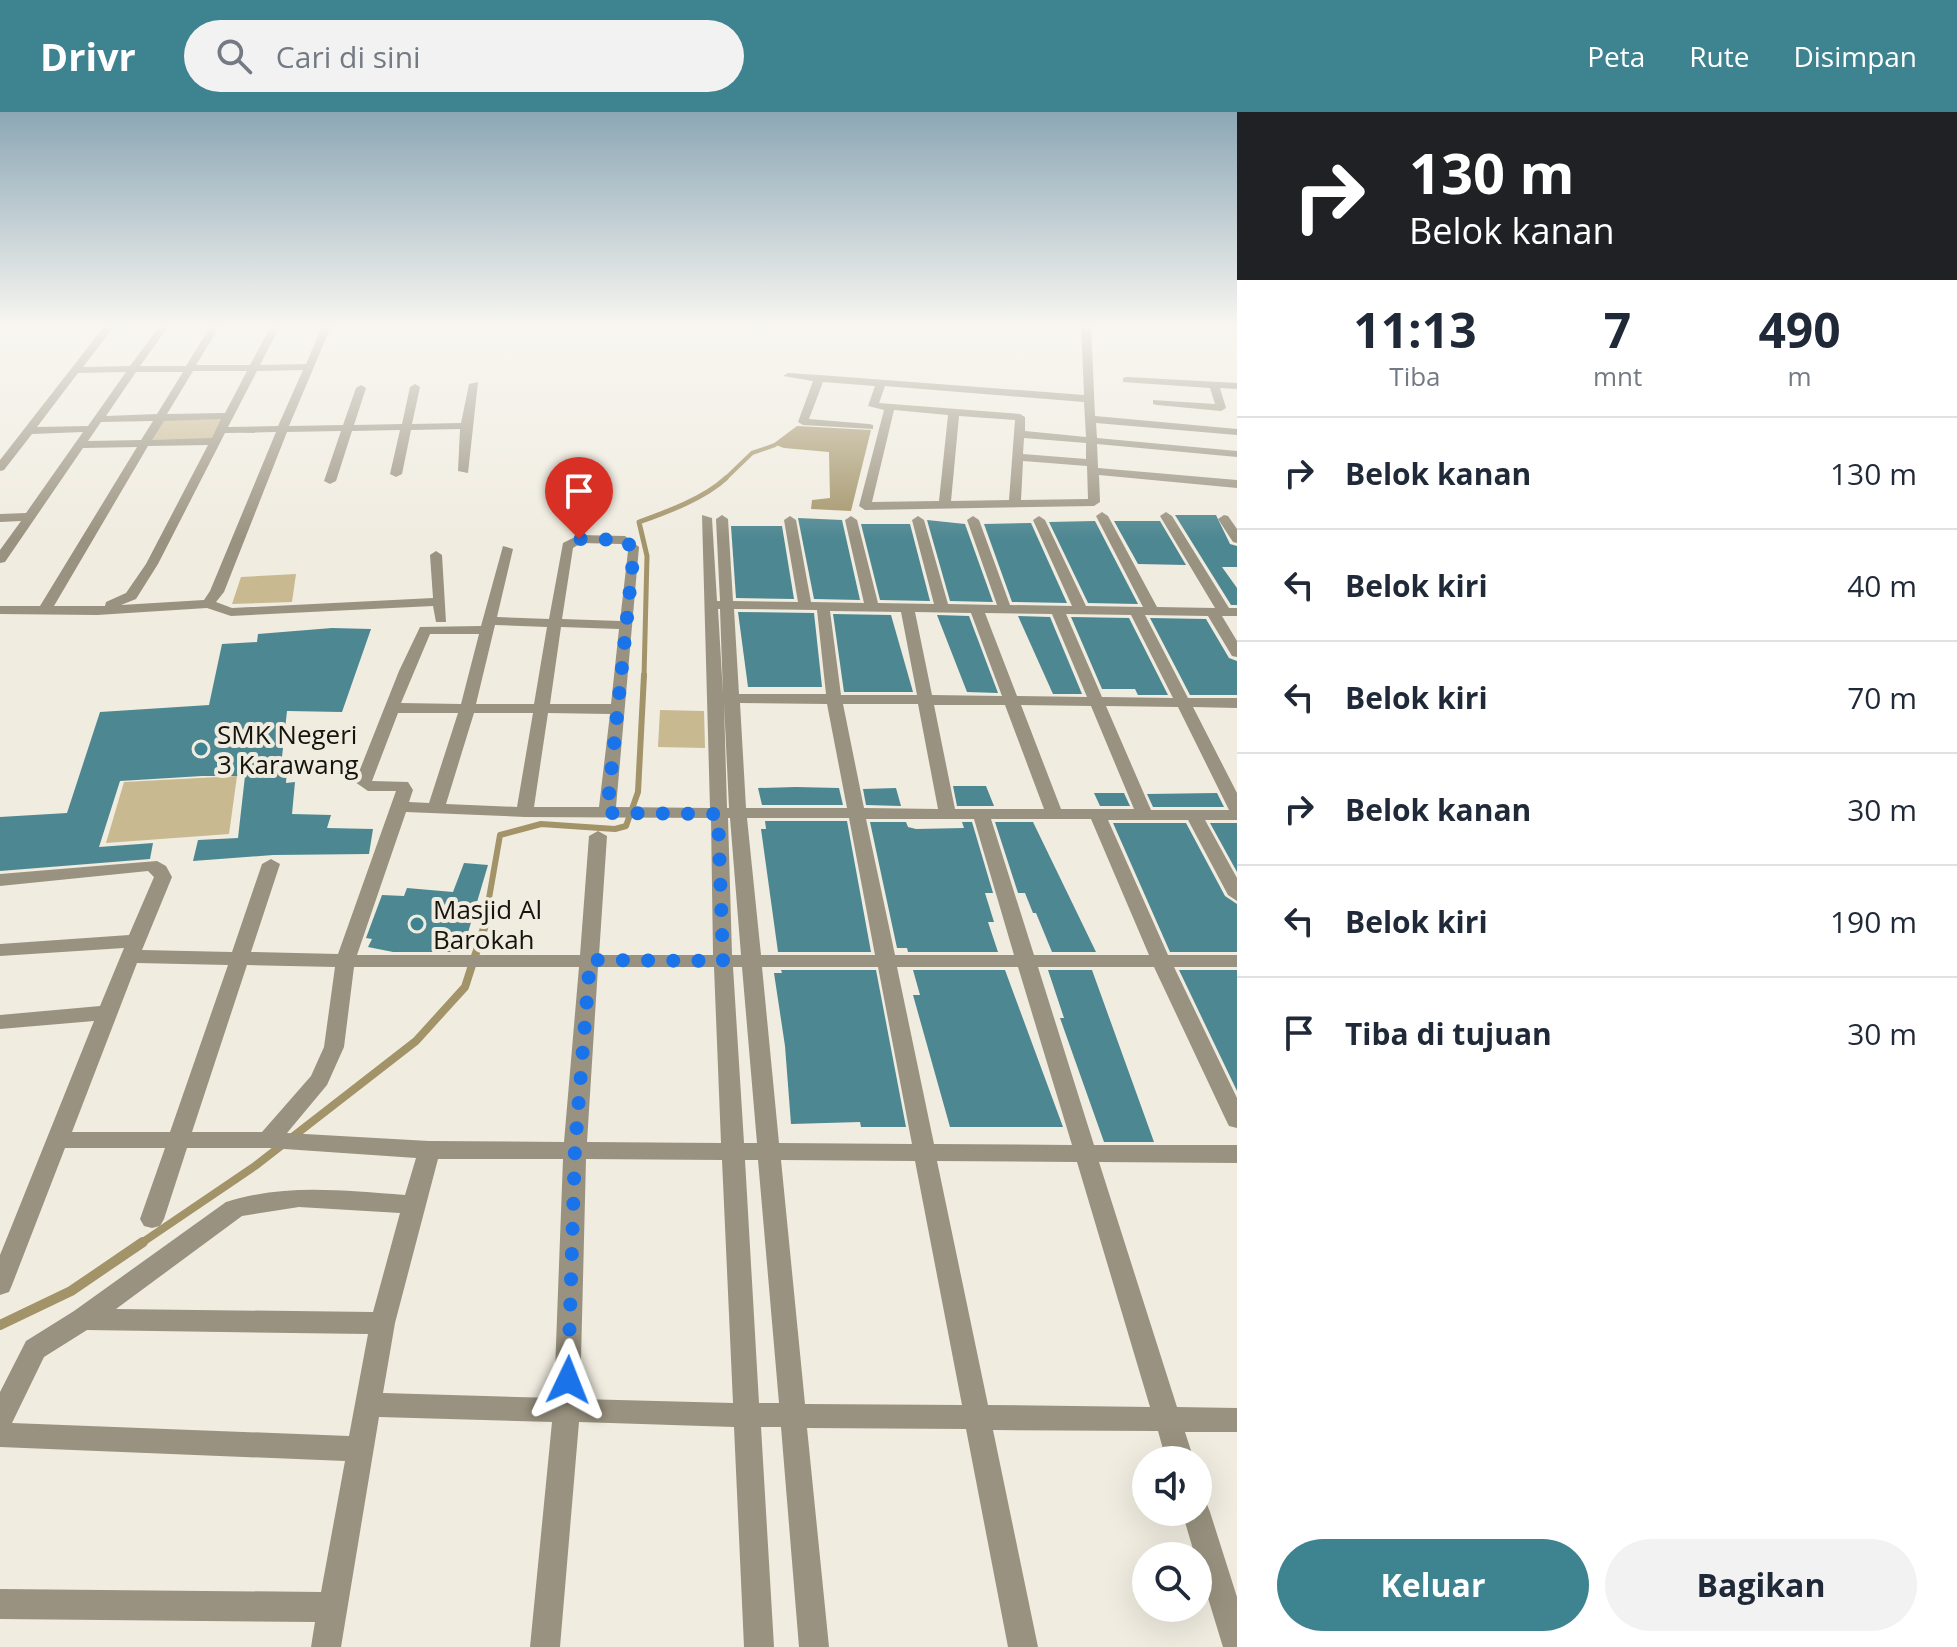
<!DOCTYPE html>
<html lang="id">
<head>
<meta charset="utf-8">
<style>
	body { margin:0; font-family:"Open Sans",sans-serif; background:#f2f2f3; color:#1f2937; height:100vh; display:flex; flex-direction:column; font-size:30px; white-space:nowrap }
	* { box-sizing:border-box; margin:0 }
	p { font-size:26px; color:#747a83 }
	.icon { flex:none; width:44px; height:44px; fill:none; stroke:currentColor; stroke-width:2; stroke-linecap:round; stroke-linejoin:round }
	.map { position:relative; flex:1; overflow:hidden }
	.panel { display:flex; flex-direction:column; background:#fff; width:720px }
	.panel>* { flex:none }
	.top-card { background:#202124; color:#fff; overflow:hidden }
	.fabs { position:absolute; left:1132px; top:1334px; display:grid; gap:16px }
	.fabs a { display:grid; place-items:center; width:80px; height:80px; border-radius:50%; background:#fff; box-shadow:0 8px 32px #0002; font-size:40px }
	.pin { position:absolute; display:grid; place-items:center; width:68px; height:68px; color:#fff; margin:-82px -34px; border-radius:50% 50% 50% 0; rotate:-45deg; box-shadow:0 0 8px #0007 }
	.pin .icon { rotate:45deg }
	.me { position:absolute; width:88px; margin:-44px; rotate:2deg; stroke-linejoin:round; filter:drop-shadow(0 0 6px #0008) }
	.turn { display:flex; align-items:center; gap:28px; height:168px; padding:0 40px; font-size:36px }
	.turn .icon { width:104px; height:104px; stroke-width:2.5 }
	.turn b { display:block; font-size:56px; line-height:68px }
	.eta { display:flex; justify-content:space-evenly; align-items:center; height:136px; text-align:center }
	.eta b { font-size:48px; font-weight:700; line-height:56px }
	.primary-button { display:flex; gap:16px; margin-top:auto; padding:16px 40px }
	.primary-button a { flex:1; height:92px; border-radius:48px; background:#3e8390; color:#fff; font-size:32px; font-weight:700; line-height:92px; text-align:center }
	.primary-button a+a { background:#f2f2f3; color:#1f2937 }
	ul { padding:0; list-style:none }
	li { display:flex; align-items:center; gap:24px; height:112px; padding:0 40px; border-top:2px solid #e0e1e3 }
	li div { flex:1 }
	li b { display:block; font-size:30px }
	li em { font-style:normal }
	header { display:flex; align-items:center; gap:48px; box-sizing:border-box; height:112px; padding:0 40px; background:#3e8390; color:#fff }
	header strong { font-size:38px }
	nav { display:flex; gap:44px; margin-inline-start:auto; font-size:28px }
	.search { width:560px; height:72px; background:#f2f2f3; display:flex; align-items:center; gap:20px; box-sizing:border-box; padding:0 28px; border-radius:44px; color:#747a83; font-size:30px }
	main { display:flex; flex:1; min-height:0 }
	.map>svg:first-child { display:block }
	.green { fill:#c8b991 }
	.water { fill:#a29368 }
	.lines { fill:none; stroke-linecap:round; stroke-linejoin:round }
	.stream-far4 { stroke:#a29368; stroke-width:4 }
	.stream-far3 { stroke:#a29368; stroke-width:5 }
	.stream-far2 { stroke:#a29368; stroke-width:6 }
	.stream-far1 { stroke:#a29368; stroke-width:8 }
	.stream { stroke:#a29368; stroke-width:10 }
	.building { fill:#4d8791 }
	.minor { fill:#999280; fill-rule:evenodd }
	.route { stroke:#1a73e8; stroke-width:14; stroke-dasharray:0 25.2 }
	.poi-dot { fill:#3e8390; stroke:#f0ece0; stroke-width:3 }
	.labels { text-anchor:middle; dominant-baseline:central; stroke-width:8; stroke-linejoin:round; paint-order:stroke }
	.poi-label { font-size:26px; fill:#15140f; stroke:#f0ece0; text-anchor:start }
</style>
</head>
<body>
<header>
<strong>Drivr</strong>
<div class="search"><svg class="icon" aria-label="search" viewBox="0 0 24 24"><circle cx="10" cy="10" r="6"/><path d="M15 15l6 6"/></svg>Cari di sini</div>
<nav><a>Peta</a><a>Rute</a><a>Disimpan</a></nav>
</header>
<main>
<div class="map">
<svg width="1237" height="1535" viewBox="0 0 1237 1535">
	<rect width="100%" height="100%" fill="#f0ece0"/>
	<g class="green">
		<polygon points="228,304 215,329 145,331 160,306"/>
		<polygon points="296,462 292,490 232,492 241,465"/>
		<polygon points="660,598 704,599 705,636 658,635"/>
		<polygon points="237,664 229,722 106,731 124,670"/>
	</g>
	<polygon class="water" points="797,314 871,318 851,399 811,397 812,388 830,386 829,340 784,336 773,332"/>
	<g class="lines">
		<polyline class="stream-far4" points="724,368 752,341 775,333"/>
		<path class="stream-far3" d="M644,565L647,444L639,410C667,400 705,386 726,366"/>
		<polyline class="stream-far2" points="484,815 500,723 541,712 615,717 626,714 638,680 644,563"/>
		<polyline class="stream-far1" points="140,1132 255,1054 416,929 465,875 485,813"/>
		<polyline class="stream" points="0,1213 71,1179 143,1130"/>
	</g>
	<g class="building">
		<polygon points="1175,403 1216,403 1230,432 1237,434 1237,455 1222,455 1237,476 1237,493 1231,493"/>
		<polygon points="798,406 842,408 860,488 814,487"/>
		<polygon points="927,408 965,412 993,490 950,489"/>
		<polygon points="1094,409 1095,409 1138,492 1088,491 1049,410"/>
		<polygon points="1114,409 1160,409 1186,453 1138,452"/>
		<polygon points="1031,411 1067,491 1012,490 984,412"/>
		<polygon points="861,412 910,412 930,489 880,488"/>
		<polygon points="731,414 782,414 794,487 736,486"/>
		<polygon points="738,500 814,501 822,575 748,575"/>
		<polygon points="833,502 891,503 913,580 844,580"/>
		<polygon points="937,503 969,504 998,581 967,580"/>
		<polygon points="1018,504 1050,505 1082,582 1053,582"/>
		<polygon points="1071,505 1129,506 1168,583 1138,583 1135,577 1102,577"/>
		<polygon points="1150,506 1206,507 1229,546 1237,549 1237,583 1190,583"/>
		<polygon points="332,516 371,517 342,600 287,599 282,645 288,645 286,671 295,670 292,702 331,703 327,716 373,717 369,742 273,743 193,749 198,728 238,726 245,664 202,664 120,669 99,735 153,731 150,747 0,759 0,705 67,701 100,600 209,593 222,532 257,530 258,522"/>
		<polygon points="953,674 986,674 994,694 957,694"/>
		<polygon points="796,675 839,676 843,693 762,693 758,676"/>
		<polygon points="896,676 901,694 866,693 863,677"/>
		<polygon points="1094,681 1124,681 1130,694 1100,694"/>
		<polygon points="1217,681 1224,695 1153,695 1147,682"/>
		<polygon points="765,709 847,709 871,840 778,840 761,717 766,717"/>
		<polygon points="870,710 906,710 908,715 916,717 964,716 962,710 972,710 993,781 985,781 994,810 988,810 998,840 908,840 907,836 897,836"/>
		<polygon points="995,710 1033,710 1096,840 1052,840 1036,801 1033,801 1025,781 1018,781"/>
		<polygon points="1113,711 1186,711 1225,784 1237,792 1237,840 1170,840"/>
		<polygon points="1210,711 1237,711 1237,760"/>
		<polygon points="464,751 488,753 464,834 453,833 451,840 393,840 368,835 372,827 366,826 382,783 404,784 407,776 453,780"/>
		<polygon points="781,858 876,858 906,1015 861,1015 860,1010 791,1012 785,934 774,861 782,861"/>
		<polygon points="913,858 1005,858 1063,1015 950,1015 913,883 920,883"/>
		<polygon points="1048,858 1092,858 1154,1030 1104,1030 1060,906 1064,906"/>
		<polygon points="1179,858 1237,858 1237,979"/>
	</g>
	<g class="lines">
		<g class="minor">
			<path d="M106,212H116L83,255L130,254L161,212H170L140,254H186L212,212H221L196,253H250L272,212H281L260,253L306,252L323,212H332L289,314L343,313L356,276L361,273L366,276L354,313L402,312L410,275L415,272L420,275L412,312L461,311L469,272L478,270L468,361L458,359L460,317L411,318L402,362L396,365L390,362L400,318L352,319L336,369L330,372L324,369L341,319L287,320L224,480L216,490L232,496L433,486L430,443L436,439L442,443L446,510H436L433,494L231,504L207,496L97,503L0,502V494H40L137,335L83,336L5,450L0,451V438L21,409L0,410V402L26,401L83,320L32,322L4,358L0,359V348ZM303,258L278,314L228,315L257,259ZM193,259H247L225,301L167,302ZM126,260L88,314L37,315L78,261ZM136,260H183L157,302L106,304ZM221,307L212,326L152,328L164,309ZM153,309L141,328L88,329L101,310ZM276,320L210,479L204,488L121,493L136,487L158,452L225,321ZM208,333L146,452L126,481L106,490L105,494H54L148,334Z"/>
			<path d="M1081,212H1091L1095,304L1237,317V323L1096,311L1097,326L1237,339V345L1097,332L1098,356L1237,368V376L1099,363L1100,390L1094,394L865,398L859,394L884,298L868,294L875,274L823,270L809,307L869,312L873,313V317L803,313L798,310L813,269L783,264L788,261L819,263L1084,283ZM885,274L1084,290L1086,325L1025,319V305L1020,302L879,291ZM894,298L948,303L939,389L872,390ZM959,304L1015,308L1009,388L951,389ZM1024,326L1086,331V347L1023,342ZM1023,349L1087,354L1088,387L1021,388Z"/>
			<polygon points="1127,265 1237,271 1237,277 1220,276 1226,296 1221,299 1157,293 1153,292 1153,288 1215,292 1210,276 1123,270 1123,266"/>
			<path d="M1102,400L1108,404L1157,495L1215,496L1160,404L1166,400L1172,404L1229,496H1237V504H1222L1237,529V545L1232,544L1208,504L1145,503L1188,586H1237V596L1193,595L1237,681V708H1205L1237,766V789L1228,783L1188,708H1108L1168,843H1237V855H1174L1237,986V1016L1229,1014L1226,1008L1154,855H1038L1094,1033H1237V1051L1099,1050L1177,1295L1237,1296V1320H1185L1194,1348H1166L1158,1319L993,1318L1038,1535H1008L966,1317L807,1316L829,1535H799L781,1315H761L774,1535H744L734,1315L579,1310L560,1535H530L552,1310L379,1305L341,1535H311L315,1510L0,1507V1477L321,1480L345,1349L0,1335V1280L26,1229L74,1199L226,1090C286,1071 344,1079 405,1083L416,1046L270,1036H187L164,1107L160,1114L152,1116L144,1114L140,1107L165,1036H65L12,1173L9,1180L0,1183V1143L94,909L0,917V903L100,894L124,836L0,844V832L129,823L154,765L148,759L0,774V762L157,749L166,754L172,765L142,838L232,840L262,752L271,747L280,752L251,840L338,842L396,679H368L355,670L399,559L420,515L481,514L503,434L513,437L497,505L549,507L563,431L579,423L625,424L639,435L616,695L710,696L702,403L712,406L717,489H720L716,407L722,403L728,407L733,489L798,490L784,408L790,404L796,408L811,490L864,491L845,408L851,404L857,408L878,491L934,492L912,408L918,404L924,408L948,492L997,493L967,408L973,404L979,408L1010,493L1072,494L1033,408L1039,404L1045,408L1086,494L1143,495L1096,404ZM581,431L621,432L628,439L620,509L562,507L573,436ZM718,497H720L723,582ZM734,497L817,498L826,582H739ZM830,499L901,500L917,583H841ZM915,500L971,501L1002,584L932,583ZM985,501L1052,502L1087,585L1017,584ZM1066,502L1131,503L1173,586L1102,585ZM495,513L547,515L534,592H476ZM561,515L619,517L611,592H550ZM430,522H479L461,592L401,591ZM724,591L729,696H727ZM740,591L827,592L847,696H746ZM843,592H918L938,697L864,696ZM934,593H1005L1044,697H955ZM1021,593L1091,594L1134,697H1061ZM1106,594L1178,595L1229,698H1151ZM398,601H458L429,691L409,690L413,678L408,670L372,669ZM474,601H533L517,695L446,692ZM548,601L610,602L599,695H534ZM406,700L525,705L711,706L713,843H599L607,724L598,719L589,724L580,843H357ZM728,706H730L741,843H732ZM747,706H849L875,843H761ZM866,707H974L1014,843H895ZM991,707H1091L1149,843H1034ZM137,851L228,853L170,1020H72ZM247,853L335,855L324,935L311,964L262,1020H192ZM354,855H579L564,1030L429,1029L287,1021L327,973L344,935ZM598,855H714L721,1031L587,1030ZM733,855H742L757,1031H744ZM762,855H878L912,1032L779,1031ZM897,855H1018L1072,1033L934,1032ZM438,1047H563L554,1286L383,1281L395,1211ZM586,1047L722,1048L733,1291L580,1287ZM745,1048H758L779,1291H759ZM781,1048L915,1049L962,1293L805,1292ZM937,1049L1077,1050L1150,1295L988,1293ZM299,1095L400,1101L373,1200L116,1197L242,1104ZM87,1218L368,1222L349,1324L12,1311L44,1245Z"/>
			<polygon points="1224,403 1228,404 1237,417 1237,431 1233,430 1218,407"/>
			<polygon points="1198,1387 1206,1390 1210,1400 1237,1485 1237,1535 1223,1535 1222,1532 1198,1453 1198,1444 1195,1444 1182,1400 1198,1400"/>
		</g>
	</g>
	<linearGradient id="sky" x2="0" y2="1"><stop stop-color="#8ca7b5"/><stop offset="0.5" stop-color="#f8f6f1"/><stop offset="1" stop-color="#f8f6f1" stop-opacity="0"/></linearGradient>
	<rect width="1237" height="427" fill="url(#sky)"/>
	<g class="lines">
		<polyline class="route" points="568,1268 575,1036 590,848 723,849 718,702 607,701 634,438 625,428 579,427"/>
	</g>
	<g class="poi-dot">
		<circle cx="201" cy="637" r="8"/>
		<circle cx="417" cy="812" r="8"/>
	</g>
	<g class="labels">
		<g class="poi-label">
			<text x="217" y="622">SMK Negeri<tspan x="217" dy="30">3 Karawang</tspan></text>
			<text x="433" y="797">Masjid Al<tspan x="433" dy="30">Barokah</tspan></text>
		</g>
	</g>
</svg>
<div class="fabs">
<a><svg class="icon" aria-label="sound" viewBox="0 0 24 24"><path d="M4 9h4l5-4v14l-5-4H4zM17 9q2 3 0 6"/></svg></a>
<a><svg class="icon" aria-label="search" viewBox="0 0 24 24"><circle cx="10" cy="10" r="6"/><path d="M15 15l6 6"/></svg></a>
</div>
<div class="pin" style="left:579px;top:427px;background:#d93025"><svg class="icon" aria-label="arrive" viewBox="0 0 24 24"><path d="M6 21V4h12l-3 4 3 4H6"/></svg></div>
<svg class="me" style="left:568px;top:1268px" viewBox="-20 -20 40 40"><path d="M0-17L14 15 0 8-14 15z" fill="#1a73e8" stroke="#fff" stroke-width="4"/></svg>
</div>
<section class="panel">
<div class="top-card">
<div class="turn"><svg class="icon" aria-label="right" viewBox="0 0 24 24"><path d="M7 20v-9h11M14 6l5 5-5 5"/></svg><div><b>130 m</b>Belok kanan</div></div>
</div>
<div class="eta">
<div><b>11:13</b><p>Tiba</p></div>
<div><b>7</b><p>mnt</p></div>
<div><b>490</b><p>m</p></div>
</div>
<ul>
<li><svg class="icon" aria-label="right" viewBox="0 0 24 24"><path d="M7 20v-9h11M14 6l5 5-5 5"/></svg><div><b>Belok kanan</b></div><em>130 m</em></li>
<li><svg class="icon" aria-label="left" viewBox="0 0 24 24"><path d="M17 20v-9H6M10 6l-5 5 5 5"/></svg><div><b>Belok kiri</b></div><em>40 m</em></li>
<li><svg class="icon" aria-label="left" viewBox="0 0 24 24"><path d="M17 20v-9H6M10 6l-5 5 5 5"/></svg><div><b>Belok kiri</b></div><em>70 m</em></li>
<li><svg class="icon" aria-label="right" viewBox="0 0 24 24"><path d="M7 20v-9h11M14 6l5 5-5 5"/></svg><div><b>Belok kanan</b></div><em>30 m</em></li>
<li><svg class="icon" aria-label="left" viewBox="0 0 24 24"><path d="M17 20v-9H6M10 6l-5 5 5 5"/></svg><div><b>Belok kiri</b></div><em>190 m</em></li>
<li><svg class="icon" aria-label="arrive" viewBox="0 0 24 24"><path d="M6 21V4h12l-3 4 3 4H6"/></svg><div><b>Tiba di tujuan</b></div><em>30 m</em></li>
</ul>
<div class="primary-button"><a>Keluar</a><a>Bagikan</a></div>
</section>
</main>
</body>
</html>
